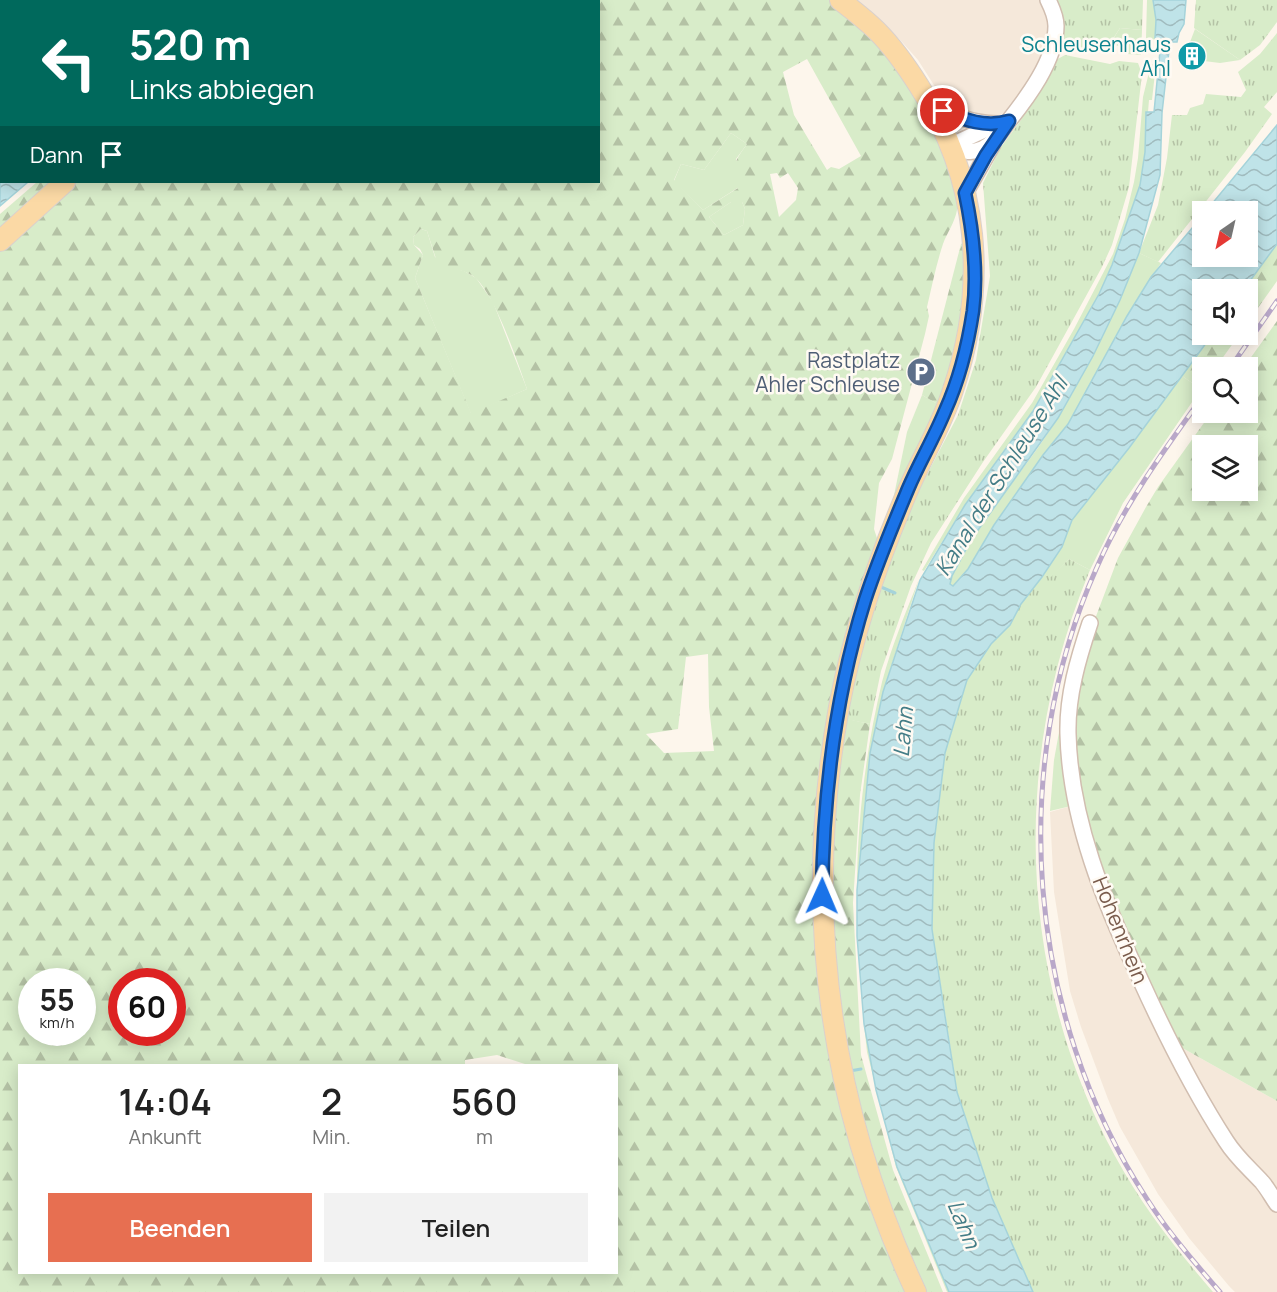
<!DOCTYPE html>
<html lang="de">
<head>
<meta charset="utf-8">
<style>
	body { margin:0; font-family:Manrope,sans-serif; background:#f2f2f2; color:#222; height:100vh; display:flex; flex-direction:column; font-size:22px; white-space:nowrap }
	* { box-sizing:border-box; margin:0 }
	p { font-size:20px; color:#767676 }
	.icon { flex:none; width:33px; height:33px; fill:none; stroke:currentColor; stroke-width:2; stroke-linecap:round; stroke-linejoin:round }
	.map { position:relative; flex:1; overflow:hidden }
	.panel { position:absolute; left:18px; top:1064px; width:600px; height:210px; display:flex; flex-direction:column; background:#fff; border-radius:0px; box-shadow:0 3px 15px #0003 }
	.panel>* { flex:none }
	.hud { position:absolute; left:0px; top:0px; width:600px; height:183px; box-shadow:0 3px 15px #0003; background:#00695c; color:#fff; overflow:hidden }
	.needle { width:39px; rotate:214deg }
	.fabs { position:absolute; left:1192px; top:201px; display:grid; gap:12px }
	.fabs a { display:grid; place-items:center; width:66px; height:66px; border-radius:0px; background:#fff; box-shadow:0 3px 15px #0003; font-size:30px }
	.speed { position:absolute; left:18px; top:968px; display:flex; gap:12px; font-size:30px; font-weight:700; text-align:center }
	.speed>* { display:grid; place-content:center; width:78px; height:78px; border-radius:50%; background:#fff; box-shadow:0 3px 15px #0003; line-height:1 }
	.speed small { font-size:15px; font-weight:400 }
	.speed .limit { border:9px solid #d22; background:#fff; color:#111 }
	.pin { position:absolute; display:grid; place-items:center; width:51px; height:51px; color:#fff; margin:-26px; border:3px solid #fff; border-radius:50%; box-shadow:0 2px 6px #0007 }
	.me { position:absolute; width:66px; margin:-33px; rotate:1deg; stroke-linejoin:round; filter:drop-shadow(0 0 4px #0008) }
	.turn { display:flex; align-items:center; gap:21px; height:126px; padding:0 30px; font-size:27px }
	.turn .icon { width:78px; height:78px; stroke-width:2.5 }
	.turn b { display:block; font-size:42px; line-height:51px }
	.then { display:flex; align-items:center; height:57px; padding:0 30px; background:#0003; gap:12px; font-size:22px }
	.eta { display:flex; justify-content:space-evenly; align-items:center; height:102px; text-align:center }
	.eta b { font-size:36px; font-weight:600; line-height:42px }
	.action { display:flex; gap:12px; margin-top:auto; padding:12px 30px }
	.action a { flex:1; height:69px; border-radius:0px; background:#e76f51; color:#fff; font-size:24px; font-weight:600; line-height:69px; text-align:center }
	.action a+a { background:#f2f2f2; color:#222 }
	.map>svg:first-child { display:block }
	.residential { fill:#f5e8da }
	.green { fill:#d8ecc9 }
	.forest { fill:url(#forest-firs); fill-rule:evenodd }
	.park { fill:url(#park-tufts) }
	.water { fill:url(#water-waves); stroke:#a5d3da; stroke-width:1.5 }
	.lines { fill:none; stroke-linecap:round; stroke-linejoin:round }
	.stream { stroke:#a5d3da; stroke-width:3 }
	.minor-casing { stroke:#d1beb0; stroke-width:18 }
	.major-casing { stroke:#dad1cd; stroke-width:22 }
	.minor { stroke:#fff; stroke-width:15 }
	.major { stroke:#fbd9a5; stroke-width:20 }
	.rail-casing { stroke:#b9a8c9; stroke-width:5 }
	.rail { stroke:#fffaf3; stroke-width:3; stroke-dasharray:9; stroke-linecap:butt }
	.route-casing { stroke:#114b97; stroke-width:15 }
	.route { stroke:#1a73e8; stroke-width:10 }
	.labels { text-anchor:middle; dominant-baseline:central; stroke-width:5; stroke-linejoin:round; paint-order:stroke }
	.culture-label { font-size:21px; fill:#0d838f; stroke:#fffaf3; text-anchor:end }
	.service-label { font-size:21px; fill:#4e5e75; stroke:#fffaf3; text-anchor:end }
	.street-label { font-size:21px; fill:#7a5c4d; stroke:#fffaf3 }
	.water-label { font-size:22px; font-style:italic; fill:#437c86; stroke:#fffaf3 }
</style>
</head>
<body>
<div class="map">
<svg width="1277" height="1292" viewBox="0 0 1277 1292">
	<defs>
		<pattern id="forest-firs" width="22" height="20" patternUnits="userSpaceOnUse" patternTransform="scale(1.5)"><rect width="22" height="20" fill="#d8ecc9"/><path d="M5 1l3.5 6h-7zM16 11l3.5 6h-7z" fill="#b4c2a5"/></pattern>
		<pattern id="park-tufts" width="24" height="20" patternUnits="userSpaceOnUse" patternTransform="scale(1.5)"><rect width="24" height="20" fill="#d8ecc9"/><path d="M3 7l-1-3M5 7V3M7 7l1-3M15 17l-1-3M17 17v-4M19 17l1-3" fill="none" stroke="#b4c2a5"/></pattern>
		<pattern id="water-waves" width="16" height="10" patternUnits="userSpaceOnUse" patternTransform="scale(1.5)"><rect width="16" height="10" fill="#bfe3e8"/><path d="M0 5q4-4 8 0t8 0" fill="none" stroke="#a0bbbe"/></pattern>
	</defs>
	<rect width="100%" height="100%" fill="#fdf6ec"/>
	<g class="residential">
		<polygon points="853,0 1042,0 1050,18 1049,41 1026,88 1009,109 999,116 988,118 973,118 946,104 918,60 902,42 886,26"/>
		<polygon points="1071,806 1177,1045 1277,1101 1277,1292 1235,1292 1229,1286 1189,1238 1158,1194 1120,1127 1108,1099 1081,1027 1070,991 1054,892 1050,812"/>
	</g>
	<g class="green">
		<polygon points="1147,0 1153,0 1156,20 1155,37 1157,40 1146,38"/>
		<polygon points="1120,28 1142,30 1141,55 1127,54 1127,48 1110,44"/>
		<polygon points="1195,29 1240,60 1220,63 1204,61 1204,52 1187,50"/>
		<polygon points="1151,64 1156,64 1152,100 1149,100 1148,112 1146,112 1145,152 1140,185 1112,265 1099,294 1033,411 965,505 924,571 922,570 964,498 1032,403 1074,329 1113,254 1125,219 1134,182 1138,158 1143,97"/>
		<polygon points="731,133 747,144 736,159 739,187 703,210 674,181 681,164 704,170"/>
		<polygon points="731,202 742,202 745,209 743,225 724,235 709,217"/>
		<polygon points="421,229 427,231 435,257 453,268 464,271 476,278 493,302 527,389 471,414 415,278 423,255 420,249 414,245 413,237"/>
		<path d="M1139,253L1161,263L1127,316L1068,424L1043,455L994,525L968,569L953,586L950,584C951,574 958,564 963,555C990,506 1030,464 1059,416C1090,365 1116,309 1139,253Z"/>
		<polygon points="1182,376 1201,389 1123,503 1090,570 1069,559 1051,578 1044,574 1062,547 1072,520 1129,448"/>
		<polygon points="922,395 941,406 892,505 907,432"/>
		<path d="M919,579L883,692L870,753L857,890C857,821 866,749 882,682C891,647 906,612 919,579Z"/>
		<polygon points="1065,699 1071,806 1050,811 1054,760"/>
		<polygon points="864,1024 876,1090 897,1167 949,1292 947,1292 896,1167 867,1052"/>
	</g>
	<g class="forest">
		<path d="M345,0H829C850,17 872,36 889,57C912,84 965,175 957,210C955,222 947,233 943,244C936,265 932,286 927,307L929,316L925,334L892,459L879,483L874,529L879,544L853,622L819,952L909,1292H0V247L73,182H598V2L341,1ZM807,59L861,156L839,169L831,167L827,170L794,115L783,72ZM731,133L747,144C734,162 731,166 738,188L703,210L674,180L681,164L704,170ZM777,173L780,178L788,173L798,188L796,200L779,217L770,174ZM731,202H742L745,209L743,225L724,235L709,217ZM421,229L427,231L438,265C450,270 461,268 473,276C494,291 518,363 527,389L471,413L415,278L423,255L414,245L413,237ZM708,654L709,707L714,751L664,753L646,734L678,729L686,657ZM32,981H82V1032H32ZM122,981H172V1032H122ZM497,1055L528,1065H616V1272H20V1065H465V1060Z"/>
		<polygon points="37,182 57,182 0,234 0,214"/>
		<polygon points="965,242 964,321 941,406 922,395 961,244"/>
		<polygon points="1277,244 1277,281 1248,322 1248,290 1244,289"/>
		<path d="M1277,321V1101L1177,1045L1122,930L1080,809L1072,717L1095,619L1118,558L1146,507L1158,487L1211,413L1248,412V368L1244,367ZM1203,446H1248V490H1203Z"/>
		<polygon points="1212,335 1239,335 1216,367 1203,368 1203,386 1201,389 1182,376"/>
		<polygon points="843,718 870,724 860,795 853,903 861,1055 893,1170 943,1292 923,1292 883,1197 848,1071 828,895"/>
	</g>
	<g class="park">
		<path d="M1056,0H1143L1142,30L1120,28L1107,48L1070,47C1056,40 1064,15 1056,0Z"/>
		<polygon points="1196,0 1277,0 1277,22 1260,45 1240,60 1194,28"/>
		<polygon points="1277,33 1277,92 1264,107 1272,114 1245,152 1158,262 1139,253 1158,205 1167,158 1172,115 1187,115 1190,108 1203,104 1206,94 1241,97 1246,90 1238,72 1260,54"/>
		<polygon points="1065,55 1110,64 1119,61 1138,63 1142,74 1129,187 1112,245 1102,267 1036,387 983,462 931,543 911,586 881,671 870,724 845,719 855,665 879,589 896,543 922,484 958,415 976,360 990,276 983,183 1001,147 1019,123 1037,94 1054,61"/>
		<path d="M1069,559L1090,570C1011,757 1017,977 1115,1156C1142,1206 1176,1249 1213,1292H1033L992,1198L957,1091L932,929L934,843L945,753L967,680L991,644L1010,625L1021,604L1044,574L1051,577Z"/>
	</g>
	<g class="water">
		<polygon points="51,0 178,0 49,1"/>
		<polygon points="1153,0 1186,0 1184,24 1179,33 1177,42 1170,42 1162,113 1160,175 1139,253 1120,300 1093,356 1058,418 971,540 952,576 950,584 953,586 968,569 994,525 1043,455 1068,424 1127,316 1151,277 1203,215 1203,256 1248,256 1248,212 1206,211 1277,125 1277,244 1244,289 1203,290 1203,334 1212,335 1129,448 1072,520 1062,547 1042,577 1021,604 1010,625 991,644 967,680 945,753 934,843 932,929 945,1016 957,1092 992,1198 1033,1292 949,1292 897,1167 876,1090 864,1024 857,936 857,890 870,753 883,692 920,580 965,505 1033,411 1099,294 1112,265 1140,185 1145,152 1146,112 1154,112 1161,41 1155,38 1156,20"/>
		<polygon points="1,44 2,182 28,182 0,206"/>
	</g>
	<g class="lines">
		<g class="stream">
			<polyline points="881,587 895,593"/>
			<polyline points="850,1071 861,1069"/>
		</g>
		<g class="minor-casing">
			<g id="minor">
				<path d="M929,101C951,116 971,123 997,124"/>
				<path d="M952,145C962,151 970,154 982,149C993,144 1000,133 1007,123C1027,98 1056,60 1056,26C1056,17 1052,8 1048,0"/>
				<polyline points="952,145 995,125"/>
				<polyline points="965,193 993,144"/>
				<path d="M1090,623C1078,659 1067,696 1068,734C1070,820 1105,904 1141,981C1166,1036 1193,1090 1226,1141C1236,1157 1249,1168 1262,1182C1268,1189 1272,1197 1277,1204"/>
			</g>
		</g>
		<g class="major-casing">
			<g id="major">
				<path d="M840,0C853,10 866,20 877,31C893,47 907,67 919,86C980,180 988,285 953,390C942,425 922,457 908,490C878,560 853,632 839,707C802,910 829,1105 916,1292"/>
				<polyline points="318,2 321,0"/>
				<polyline points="0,241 65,182"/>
			</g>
		</g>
		<use href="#minor" class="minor"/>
		<use href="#major" class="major"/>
		<g class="rail-casing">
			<g id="rail">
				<polyline points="1230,368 1277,301"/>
				<path d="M1203,396C1164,450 1124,505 1097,567C1007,768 1026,1014 1147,1199C1168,1232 1194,1262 1220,1292"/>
			</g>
		</g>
		<use href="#rail" class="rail"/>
	</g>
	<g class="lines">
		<g class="route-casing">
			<path id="route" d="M822,896C823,796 835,696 865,600C877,563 893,525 908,489C919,463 934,438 945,411C959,380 968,344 973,311C978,272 973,231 965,193L986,155L1009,121C986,128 965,120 943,111"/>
		</g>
		<use href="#route" class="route"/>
	</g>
	<defs>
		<g id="building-disc" transform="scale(1.5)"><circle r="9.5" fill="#0f9aa8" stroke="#fffaf3"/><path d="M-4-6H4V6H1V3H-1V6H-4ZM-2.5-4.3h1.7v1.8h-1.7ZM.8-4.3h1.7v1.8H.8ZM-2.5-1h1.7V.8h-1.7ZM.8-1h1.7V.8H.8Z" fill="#fff"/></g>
		<g id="parking-disc" transform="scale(1.5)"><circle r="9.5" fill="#5c6f8a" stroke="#fffaf3"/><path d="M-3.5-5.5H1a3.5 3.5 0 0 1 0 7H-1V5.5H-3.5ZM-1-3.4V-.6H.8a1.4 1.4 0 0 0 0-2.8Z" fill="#fff"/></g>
	</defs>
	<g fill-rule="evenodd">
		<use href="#building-disc" x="1192" y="56"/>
		<use href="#parking-disc" x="921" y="372"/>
	</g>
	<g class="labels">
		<g class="culture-label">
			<text x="1171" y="44">Schleusenhaus<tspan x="1171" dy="24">Ahl</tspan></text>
		</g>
		<g class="service-label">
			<text x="900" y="360">Rastplatz<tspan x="900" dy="24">Ahler Schleuse</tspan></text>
		</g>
		<g class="street-label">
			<text transform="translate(1121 930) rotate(68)">Hohenrhein</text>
		</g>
		<g class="water-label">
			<text transform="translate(1001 476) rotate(-58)">Kanal der Schleuse Ahl</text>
			<text transform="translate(903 732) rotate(-85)">Lahn</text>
			<text transform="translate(964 1224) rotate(67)">Lahn</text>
		</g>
	</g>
</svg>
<div class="fabs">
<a><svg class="needle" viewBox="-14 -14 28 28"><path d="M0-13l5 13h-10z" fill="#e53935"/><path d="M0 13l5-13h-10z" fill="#767676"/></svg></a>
<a><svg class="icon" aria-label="sound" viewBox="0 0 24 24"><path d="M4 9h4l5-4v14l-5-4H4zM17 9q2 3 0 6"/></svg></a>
<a><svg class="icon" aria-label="search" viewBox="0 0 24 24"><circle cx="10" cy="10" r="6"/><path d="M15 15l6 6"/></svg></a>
<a><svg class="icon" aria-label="layers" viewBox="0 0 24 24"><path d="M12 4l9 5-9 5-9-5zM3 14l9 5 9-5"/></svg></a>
</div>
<div class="speed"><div>55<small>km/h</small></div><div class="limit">60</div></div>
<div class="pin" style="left:943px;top:111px;background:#d93025"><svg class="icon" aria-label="arrive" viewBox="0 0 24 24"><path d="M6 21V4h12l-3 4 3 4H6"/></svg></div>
<svg class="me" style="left:822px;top:896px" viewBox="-20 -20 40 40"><path d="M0-17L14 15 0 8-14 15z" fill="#1a73e8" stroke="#fff" stroke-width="4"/></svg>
<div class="hud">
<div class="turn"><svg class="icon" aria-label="left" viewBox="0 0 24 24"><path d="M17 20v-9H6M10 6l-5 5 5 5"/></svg><div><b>520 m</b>Links abbiegen</div></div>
<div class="then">Dann<svg class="icon" aria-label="arrive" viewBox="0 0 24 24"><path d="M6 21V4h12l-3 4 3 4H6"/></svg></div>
</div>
<section class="panel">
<div class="eta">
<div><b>14:04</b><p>Ankunft</p></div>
<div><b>2</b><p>Min.</p></div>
<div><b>560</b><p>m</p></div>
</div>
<div class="action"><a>Beenden</a><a>Teilen</a></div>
</section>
</div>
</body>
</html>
